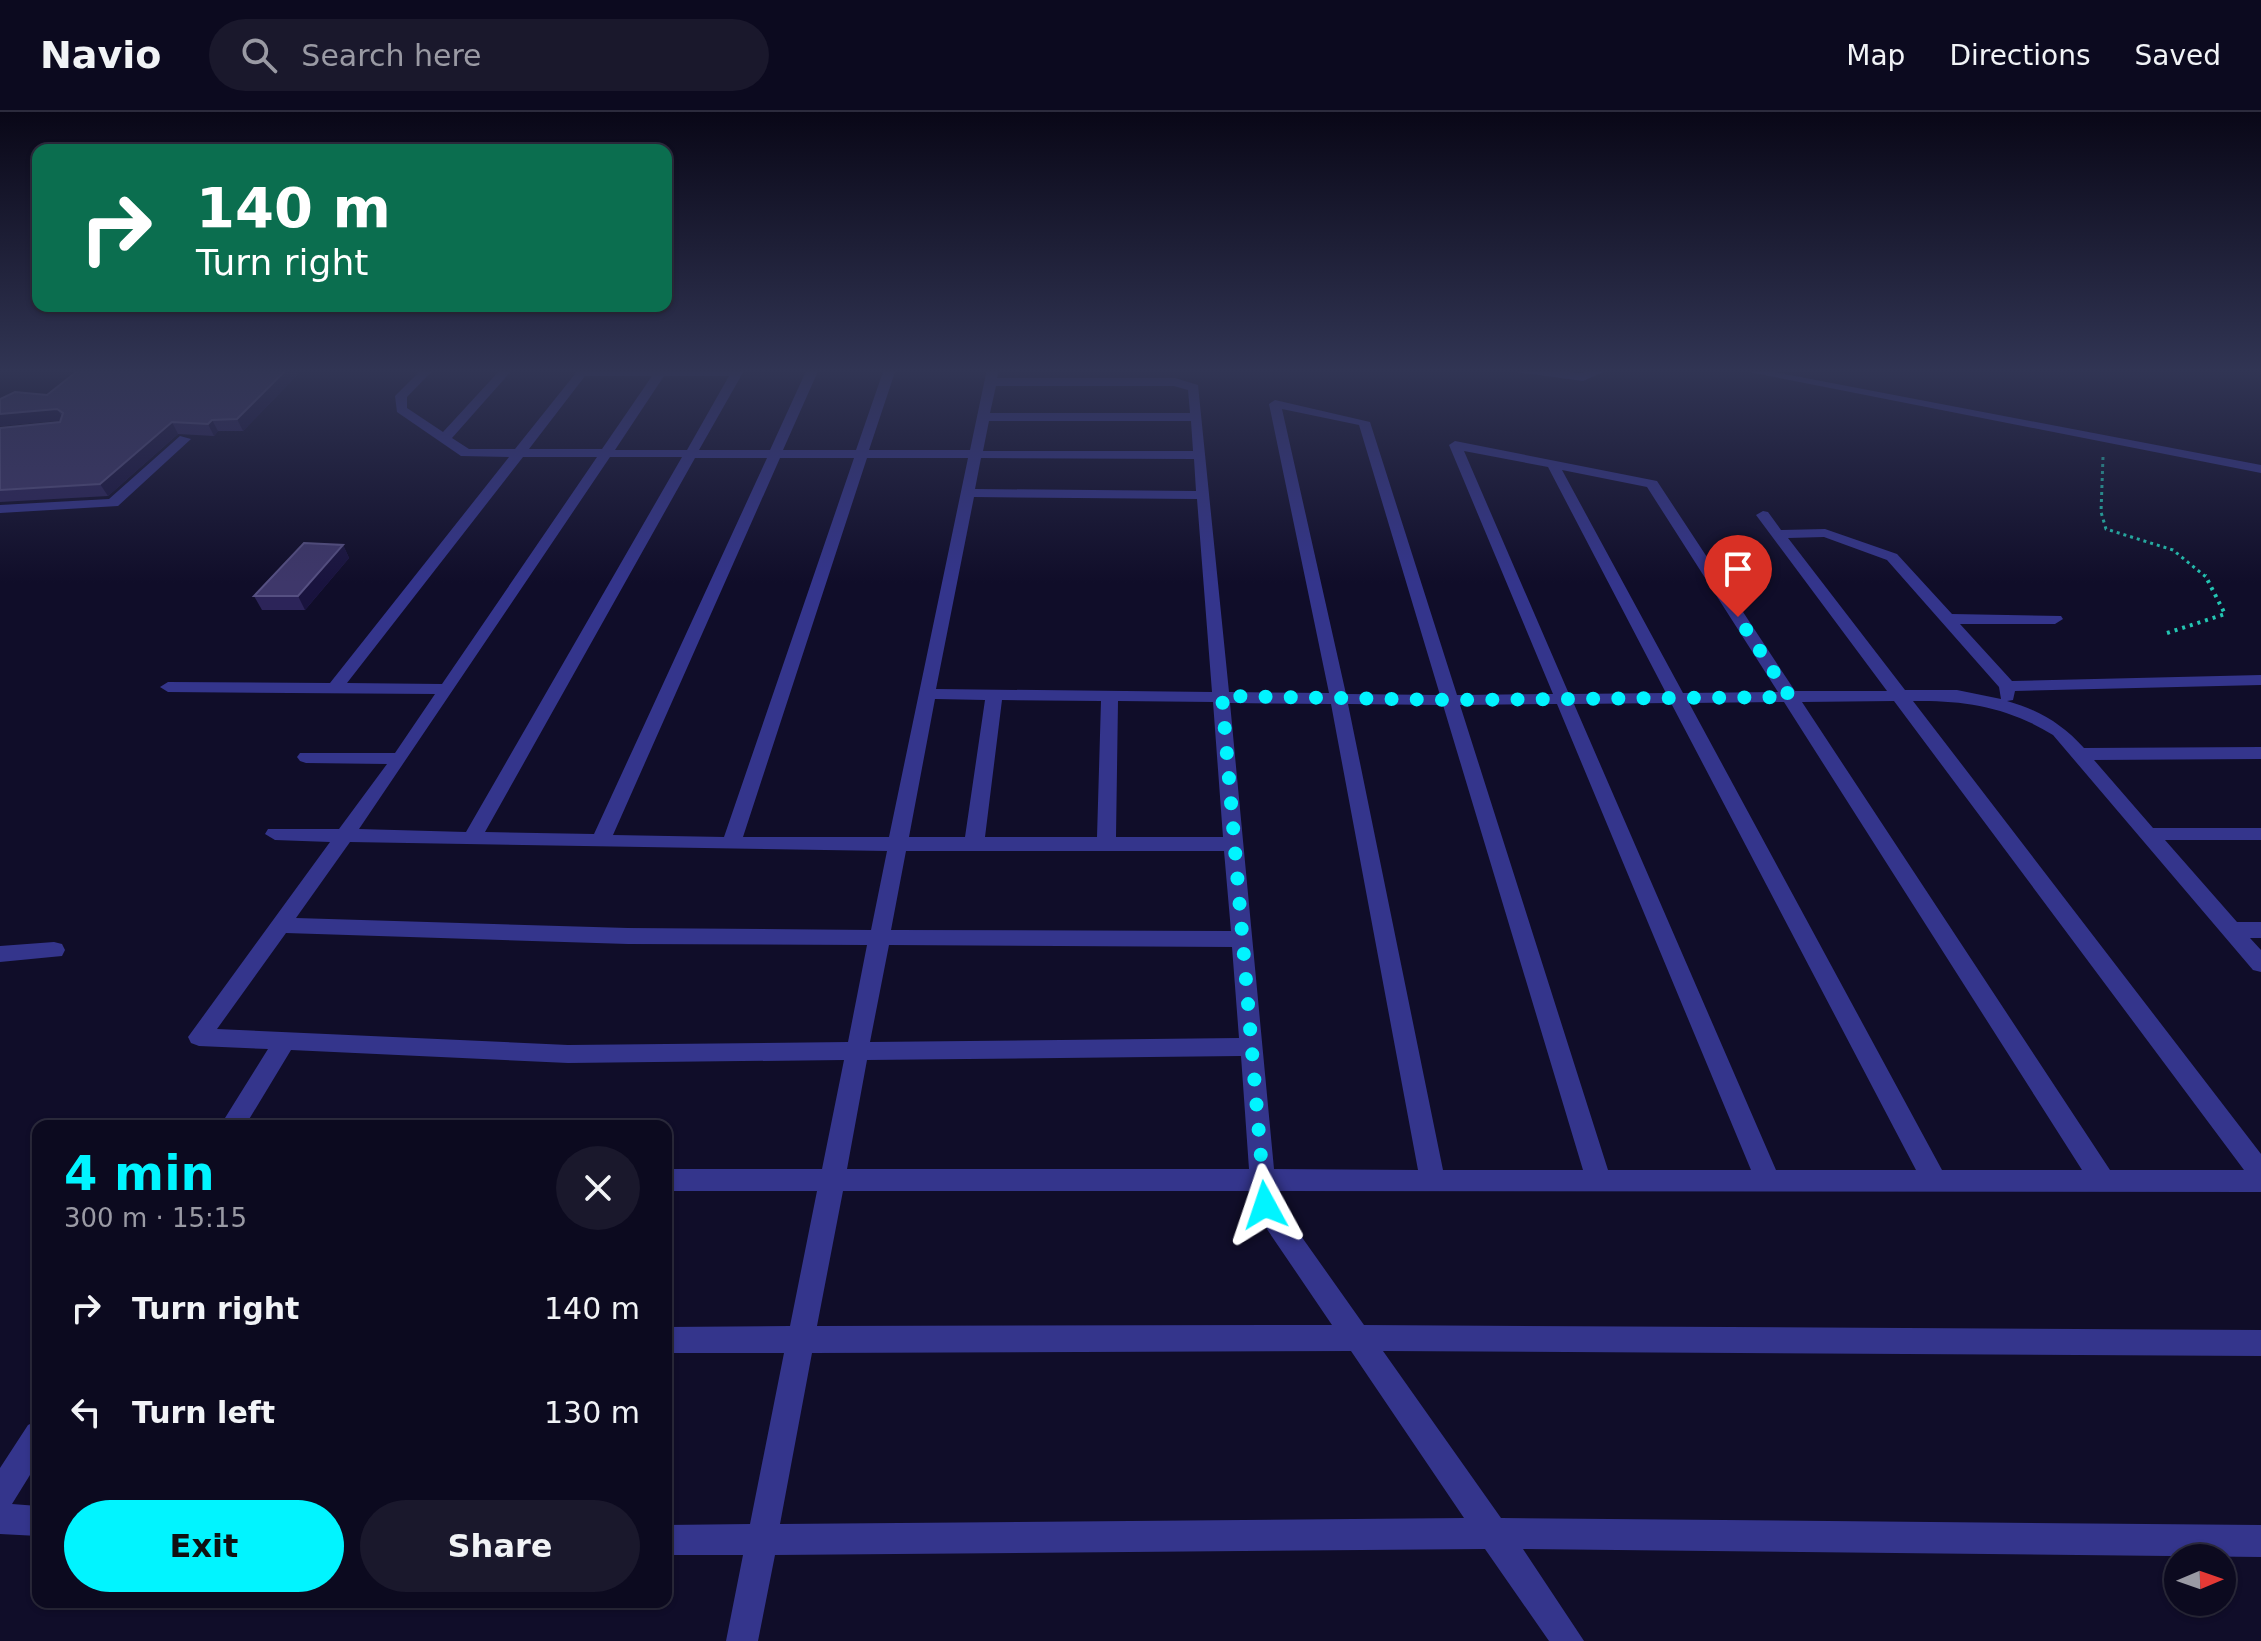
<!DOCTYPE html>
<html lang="en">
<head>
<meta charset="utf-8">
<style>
	body { margin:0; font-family:"DejaVu Sans",sans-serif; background:#1a182c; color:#f1f3f6; height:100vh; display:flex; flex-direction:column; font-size:30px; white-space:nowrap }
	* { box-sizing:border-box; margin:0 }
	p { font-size:26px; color:#9a9aa4 }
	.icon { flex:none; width:44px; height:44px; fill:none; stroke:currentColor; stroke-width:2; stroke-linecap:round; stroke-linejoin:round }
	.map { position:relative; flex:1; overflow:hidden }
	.sheet { position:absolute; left:32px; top:1008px; width:640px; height:488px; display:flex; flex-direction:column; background:#0c0a1f; border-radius:16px; box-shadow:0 2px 6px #0004,0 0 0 2px #2c2b3d }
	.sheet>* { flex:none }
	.banner { position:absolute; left:32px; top:32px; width:640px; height:168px; border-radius:16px; box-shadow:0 2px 6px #0004,0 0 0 2px #2c2b3d; background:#0b6e4f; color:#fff; overflow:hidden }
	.needle { width:52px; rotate:88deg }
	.fabs { position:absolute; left:2164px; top:1432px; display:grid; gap:16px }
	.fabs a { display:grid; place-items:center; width:72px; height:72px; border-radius:50%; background:#0c0a1f; box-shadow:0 2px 6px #0004,0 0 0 2px #2c2b3d; font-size:40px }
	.pin { position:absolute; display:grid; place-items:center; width:68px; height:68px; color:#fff; margin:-82px -34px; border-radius:50% 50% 50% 0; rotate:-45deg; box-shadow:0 0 8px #0007 }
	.pin .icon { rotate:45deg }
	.me { position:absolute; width:88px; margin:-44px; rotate:355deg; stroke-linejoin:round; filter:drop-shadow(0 0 6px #0008) }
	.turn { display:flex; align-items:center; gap:28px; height:168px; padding:0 32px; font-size:36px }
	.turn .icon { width:104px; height:104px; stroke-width:2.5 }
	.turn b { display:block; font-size:56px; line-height:68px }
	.round { display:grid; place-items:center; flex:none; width:84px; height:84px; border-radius:42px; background:#1a182c }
	.head { display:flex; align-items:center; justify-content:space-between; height:136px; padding:0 32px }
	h1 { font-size:48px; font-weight:800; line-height:60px; color:#01f4ff }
	.primary-button { display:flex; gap:16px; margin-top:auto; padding:16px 32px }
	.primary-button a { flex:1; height:92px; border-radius:48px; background:#01f4ff; color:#111; font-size:32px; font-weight:800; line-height:92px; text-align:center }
	.primary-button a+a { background:#1a182c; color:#f1f3f6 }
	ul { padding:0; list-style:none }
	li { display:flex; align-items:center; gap:24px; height:104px; padding:0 32px }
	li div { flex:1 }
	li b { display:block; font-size:30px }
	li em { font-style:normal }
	header { display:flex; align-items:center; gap:48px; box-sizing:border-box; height:112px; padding:0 40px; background:#0c0a1f; border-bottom:2px solid #2c2b3d }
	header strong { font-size:38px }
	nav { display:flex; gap:44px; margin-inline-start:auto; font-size:28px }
	.search { width:560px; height:72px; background:#1a182c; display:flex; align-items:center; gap:20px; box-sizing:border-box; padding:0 28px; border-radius:44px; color:#9a9aa4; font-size:30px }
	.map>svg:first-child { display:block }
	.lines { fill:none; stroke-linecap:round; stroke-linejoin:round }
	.path-far1 { stroke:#23c5b2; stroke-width:3; stroke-dasharray:3 4; stroke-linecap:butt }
	.path { stroke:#23c5b2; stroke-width:4; stroke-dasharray:3 5; stroke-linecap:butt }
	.minor { fill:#34358c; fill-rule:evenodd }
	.wall { fill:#2c2459 }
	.shaded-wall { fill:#19133e }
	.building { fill:#3e376a; stroke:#565082; stroke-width:2 }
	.route { stroke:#01f4ff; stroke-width:14; stroke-dasharray:0 25.2 }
</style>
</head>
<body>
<header>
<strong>Navio</strong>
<div class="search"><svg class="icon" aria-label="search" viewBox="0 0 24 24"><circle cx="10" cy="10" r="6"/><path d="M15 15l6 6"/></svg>Search here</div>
<nav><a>Map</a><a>Directions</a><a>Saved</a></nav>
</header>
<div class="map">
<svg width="2261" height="1529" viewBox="0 0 2261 1529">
	<rect width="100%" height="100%" fill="#100d29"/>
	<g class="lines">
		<polyline class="path-far1" points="2103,345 2101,400 2106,417 2173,438 2206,465"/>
		<polyline class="path" points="2167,521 2225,502 2205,463"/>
		<g class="minor">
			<path d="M422,257H434L407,285V296L443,320L501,257H513L452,326L469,337H515L579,257H745L699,338H770L807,257H819L783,338H856L884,257H896L869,338H970L987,257H999L997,266H1175L1198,273L1229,580L1329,581L1269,292L1275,288L1370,310L1457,583L1553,582L1449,333L1455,329L1657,369L1795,579H1887L1756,403L1763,399L1768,400L1781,418L1825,417L1897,442L1952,502L2061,504L2063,507L2055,512H1960L2012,569L2261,563V573L2015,579L2013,588L2007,589C2039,598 2062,612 2084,636L2261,635V647L2094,648L2153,716H2261V728H2165L2237,810H2261V826H2250L2261,838V860L2253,858L2053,623C2008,595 1964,588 1913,589L2261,1042V1080L1276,1079L1277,1090L1364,1213L2261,1218V1244L1383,1239L1501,1406L2261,1413V1445L1523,1437L1584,1529H1549L1485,1437L775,1443L758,1529H726L743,1443H666V1413L750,1412L784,1241H666V1215L790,1214L817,1079H666V1057H822L844,948L568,951L291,938L245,1014H220L268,937L199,934L191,931L188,925L330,730L275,728L265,722L268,717H339L387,652L306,651L300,649L297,645L300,641H395L435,582L168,580L160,575L168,570L330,571L509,345L461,344L397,300L395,284ZM585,264H652L602,337H529ZM664,264H729L687,338H615ZM996,274H1174L1188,278L1190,301H990ZM1282,297L1359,313L1440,583L1346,582ZM989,309H1191L1193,339H983ZM1464,339L1548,355L1666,581L1569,582ZM523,345H597L442,572L347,571ZM610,345H682L466,720L359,717ZM695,346H767L594,722L485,720ZM780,346H854L724,725L613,723ZM867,346H968L889,725H743ZM981,346L1194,347L1196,379L975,377ZM1562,358L1647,375L1778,580L1683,581ZM974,385L1197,387L1212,580L936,577ZM1824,425L1887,448L1999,575L2001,587L1957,578H1905L1788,426ZM935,587L985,588L965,725H909ZM1002,588L1101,589L1097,725H985ZM1118,589L1213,590L1223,725H1116ZM1894,589L2244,1058H2110L1802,590ZM1784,590L2082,1058H1942L1689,591ZM1230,591L1331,592L1418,1058L1274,1057ZM1671,591L1916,1058H1776L1574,592ZM1348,592L1443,593L1583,1058H1443ZM1557,592L1751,1058H1608L1460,593ZM350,730L887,739L871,818L628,816L296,806ZM906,739H1224L1231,819L891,818ZM286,821L628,832L867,833L848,930L568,933L217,917ZM889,833L1232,835L1239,926L870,930ZM1241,944L1249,1057H847L867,948ZM843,1079H1251L1256,1101L1332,1213L817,1214ZM1351,1239L1464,1406L780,1412L812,1241Z"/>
			<polygon points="1510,257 1582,261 1594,257 1610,257 1583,269 1516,260"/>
			<polygon points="1734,257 1758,257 2261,353 2261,361"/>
			<polygon points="180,324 191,327 118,394 0,401 0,393 109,387"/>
			<polygon points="54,830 62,832 65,838 62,844 0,850 0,834"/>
			<polygon points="38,1308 38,1350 12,1392 38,1394 38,1424 0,1422 0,1356 28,1313"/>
		</g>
	</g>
	<g class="wall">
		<polygon points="80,257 303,257 243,319 218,319 214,324 178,322 108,384 0,390 0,316 60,310 61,308 0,314 0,287 47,283"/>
		<polygon points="343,433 349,446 305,498 262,498 254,484"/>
	</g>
	<g class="shaded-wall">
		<polygon points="287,257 303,257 243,319 237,307"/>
		<polygon points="57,297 64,308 0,314 0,302"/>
		<polygon points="212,308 218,319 214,324 208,312"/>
		<polygon points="172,310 178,322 108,384 100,372"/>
		<polygon points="343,433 349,446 305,498 298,484"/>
	</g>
	<g class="building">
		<polygon points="80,257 287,257 237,307 212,308 208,312 172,310 100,372 0,378 0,316 60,310 63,301 57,297 0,302 0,287 15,280 47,283"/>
		<polygon points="304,431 343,433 298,484 254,484"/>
	</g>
	<linearGradient id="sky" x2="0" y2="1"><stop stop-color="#090717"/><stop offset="0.55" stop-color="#313554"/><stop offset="1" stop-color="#313554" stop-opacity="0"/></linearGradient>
	<rect width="2261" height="471" fill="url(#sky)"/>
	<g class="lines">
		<polyline class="route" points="1265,1093 1222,584 1451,588 1790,585 1738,505"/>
	</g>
</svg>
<div class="fabs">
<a><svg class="needle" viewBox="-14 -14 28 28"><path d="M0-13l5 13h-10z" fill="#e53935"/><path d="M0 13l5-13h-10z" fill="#9a9aa4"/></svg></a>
</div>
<div class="pin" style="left:1738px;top:505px;background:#d93025"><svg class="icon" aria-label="arrive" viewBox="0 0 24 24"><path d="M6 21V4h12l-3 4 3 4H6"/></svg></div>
<svg class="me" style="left:1265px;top:1093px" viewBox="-20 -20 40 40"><path d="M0-17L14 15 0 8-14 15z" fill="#01f4ff" stroke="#fff" stroke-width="4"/></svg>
<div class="banner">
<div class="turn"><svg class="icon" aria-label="right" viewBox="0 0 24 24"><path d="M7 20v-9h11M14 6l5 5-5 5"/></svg><div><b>140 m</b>Turn right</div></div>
</div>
<section class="sheet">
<div class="head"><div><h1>4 min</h1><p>300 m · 15:15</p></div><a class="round"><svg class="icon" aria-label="close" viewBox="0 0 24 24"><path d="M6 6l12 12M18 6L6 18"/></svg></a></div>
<ul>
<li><svg class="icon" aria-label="right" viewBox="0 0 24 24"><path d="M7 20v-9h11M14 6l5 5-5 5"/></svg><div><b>Turn right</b></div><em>140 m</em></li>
<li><svg class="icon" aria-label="left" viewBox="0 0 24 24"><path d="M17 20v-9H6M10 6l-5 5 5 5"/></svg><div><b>Turn left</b></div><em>130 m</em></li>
</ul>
<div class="primary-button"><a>Exit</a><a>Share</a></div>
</section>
</div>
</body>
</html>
